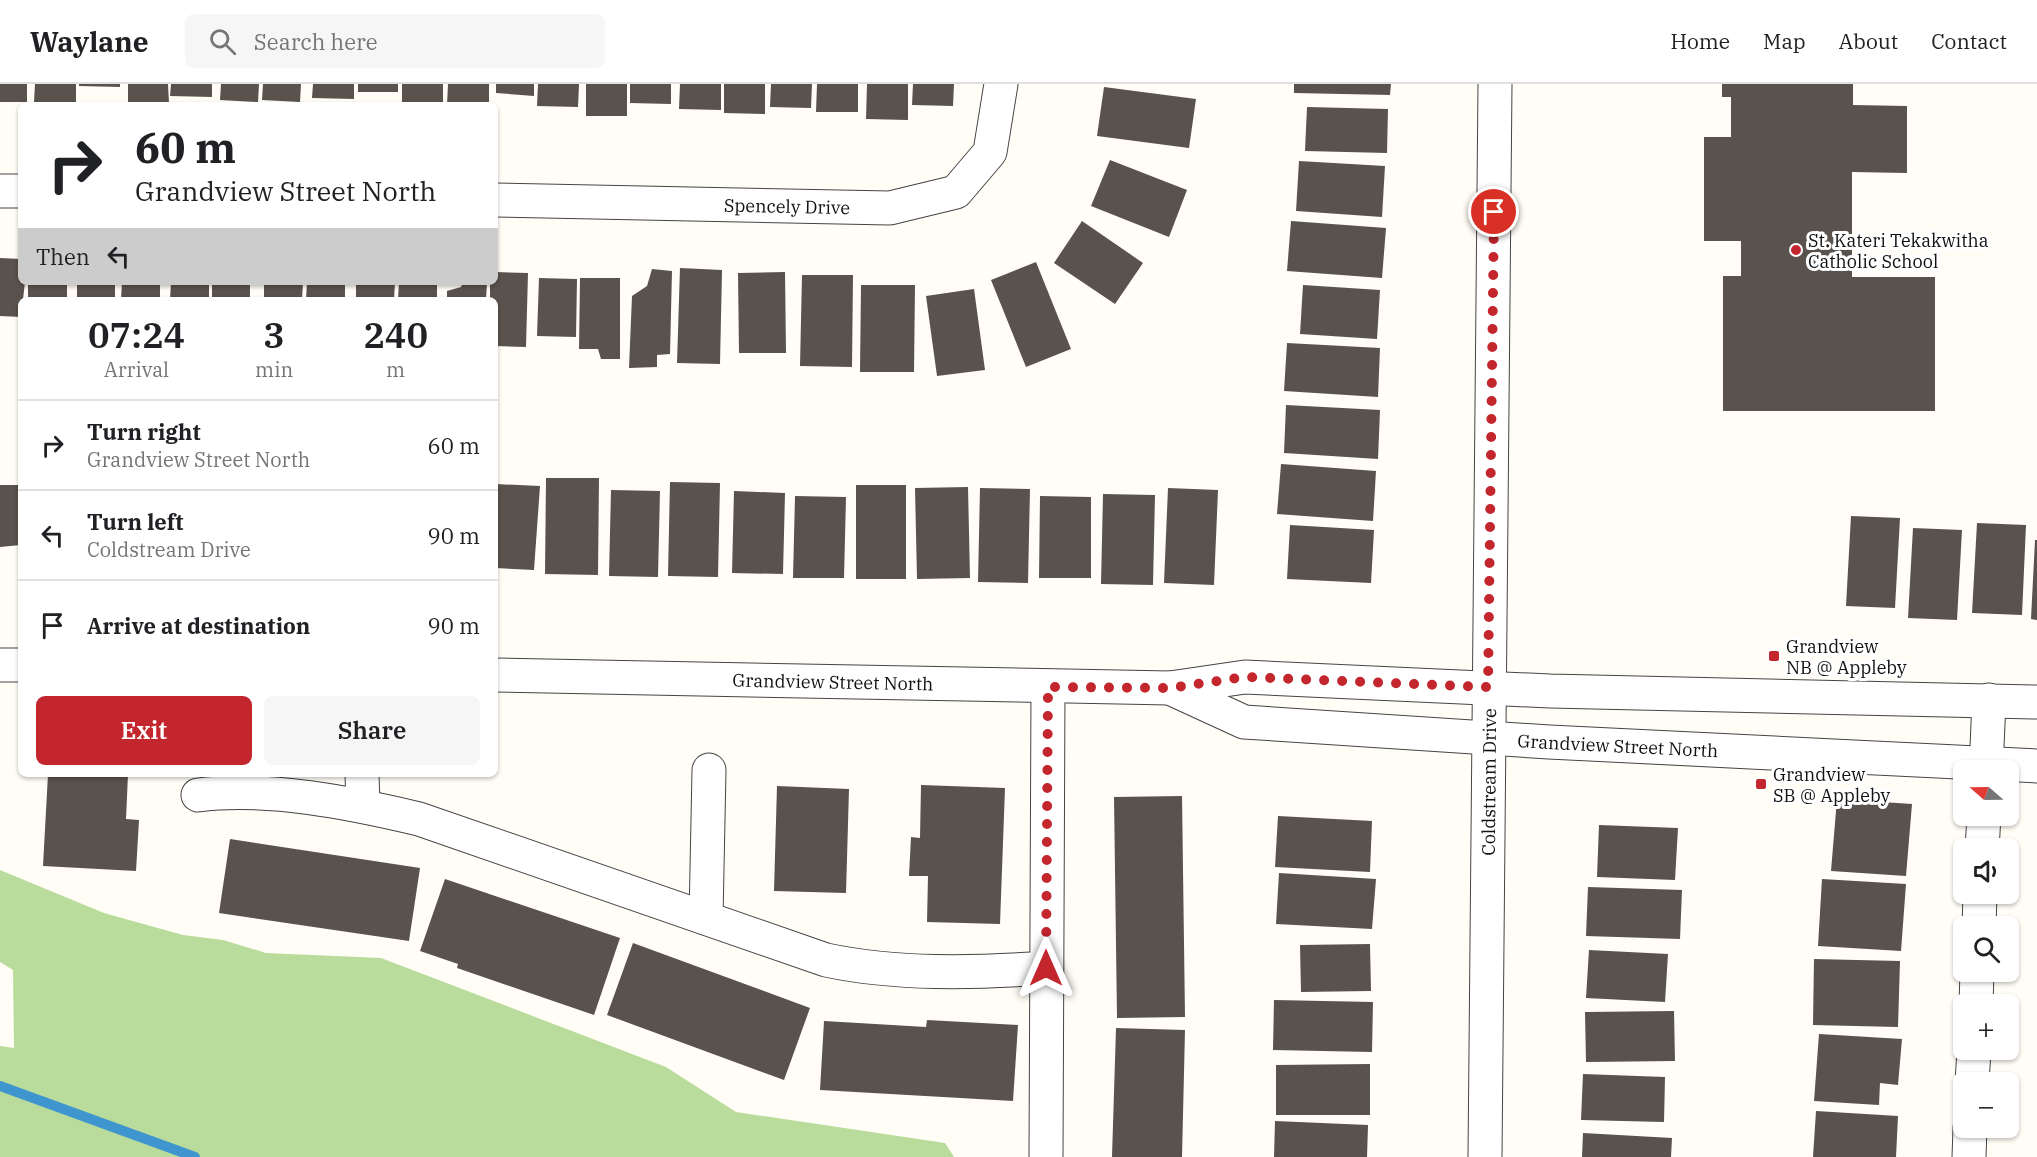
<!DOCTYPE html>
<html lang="en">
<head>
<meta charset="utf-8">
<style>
	body { margin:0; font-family:"IBM Plex Serif",serif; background:#f6f6f6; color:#202124; height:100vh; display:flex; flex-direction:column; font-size:22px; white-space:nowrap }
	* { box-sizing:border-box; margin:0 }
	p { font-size:20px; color:#757577 }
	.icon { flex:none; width:33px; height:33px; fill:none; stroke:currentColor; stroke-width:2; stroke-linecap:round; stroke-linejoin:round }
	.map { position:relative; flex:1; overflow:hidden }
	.sheet { position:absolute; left:18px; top:213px; width:480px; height:480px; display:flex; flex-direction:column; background:#fff; border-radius:9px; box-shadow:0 2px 4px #0004 }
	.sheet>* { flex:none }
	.top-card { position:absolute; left:18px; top:18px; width:480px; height:183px; border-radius:9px; box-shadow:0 2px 4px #0004; background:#fff; color:#202124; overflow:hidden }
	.needle { width:39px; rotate:290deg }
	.controls { position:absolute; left:1953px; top:676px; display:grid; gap:12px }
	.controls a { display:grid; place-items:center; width:66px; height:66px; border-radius:9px; background:#fff; box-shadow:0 2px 4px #0004; font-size:30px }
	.pin { position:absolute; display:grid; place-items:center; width:51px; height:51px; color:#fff; margin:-26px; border:3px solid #fff; border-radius:50%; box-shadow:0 2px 6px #0007 }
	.me { position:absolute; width:66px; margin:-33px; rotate:0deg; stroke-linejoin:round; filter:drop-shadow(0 0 4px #0008) }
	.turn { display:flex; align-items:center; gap:21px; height:126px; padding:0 18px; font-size:27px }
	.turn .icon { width:78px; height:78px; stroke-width:2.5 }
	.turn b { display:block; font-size:42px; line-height:51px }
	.then { display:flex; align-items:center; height:57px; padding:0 18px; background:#0003; gap:12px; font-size:22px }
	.eta { display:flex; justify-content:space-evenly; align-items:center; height:102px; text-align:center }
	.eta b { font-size:36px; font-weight:600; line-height:42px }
	.cta { display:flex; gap:12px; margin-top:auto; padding:12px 18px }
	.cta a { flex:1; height:69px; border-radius:9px; background:#c4262e; color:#fff; font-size:24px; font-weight:600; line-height:69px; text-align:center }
	.cta a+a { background:#f6f6f6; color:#202124 }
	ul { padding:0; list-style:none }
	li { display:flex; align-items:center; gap:18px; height:90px; padding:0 18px; border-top:2px solid #e0e0e0 }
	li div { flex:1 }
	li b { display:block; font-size:22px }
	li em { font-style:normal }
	header { display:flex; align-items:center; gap:36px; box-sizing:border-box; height:84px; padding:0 30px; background:#fff; border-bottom:2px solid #e0e0e0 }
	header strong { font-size:28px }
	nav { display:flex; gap:33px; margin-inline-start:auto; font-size:21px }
	.search { width:420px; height:54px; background:#f6f6f6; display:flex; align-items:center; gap:15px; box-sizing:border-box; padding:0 21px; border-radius:9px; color:#757577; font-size:22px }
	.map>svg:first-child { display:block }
	.forest { fill:#b9dc9c }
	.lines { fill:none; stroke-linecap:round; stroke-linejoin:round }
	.stream { stroke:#3f96cf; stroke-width:10 }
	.building { fill:#5a524d }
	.minor-casing { stroke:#444; stroke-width:35 }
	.minor { stroke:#fff; stroke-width:33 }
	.route { stroke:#c4262e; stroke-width:10; stroke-dasharray:0 18 }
	.poi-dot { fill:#c4262e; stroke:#fff; stroke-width:2 }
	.labels { text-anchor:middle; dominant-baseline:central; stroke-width:6; stroke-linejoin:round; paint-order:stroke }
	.street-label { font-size:18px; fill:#111; stroke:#fff }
	.poi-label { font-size:18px; fill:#111; stroke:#fff; text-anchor:start }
</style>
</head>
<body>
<header>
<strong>Waylane</strong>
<div class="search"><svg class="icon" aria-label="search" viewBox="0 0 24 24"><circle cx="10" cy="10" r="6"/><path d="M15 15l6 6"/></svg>Search here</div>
<nav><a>Home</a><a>Map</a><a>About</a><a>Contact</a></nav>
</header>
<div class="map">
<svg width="2037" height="1073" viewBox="0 0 2037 1073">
	<rect width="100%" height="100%" fill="#fffdf5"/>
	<polygon class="forest" points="0,786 104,829 183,851 223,856 266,869 381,874 666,983 736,1028 945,1059 954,1073 0,1073 0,962 14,964 13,886 0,878"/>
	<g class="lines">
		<polyline class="stream" points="0,1002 195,1073"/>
	</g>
	<g class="building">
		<rect x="0" y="0" width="27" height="18"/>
		<polygon points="35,0 76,0 76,19 34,18"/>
		<polygon points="79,0 120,0 120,3 79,2"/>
		<polygon points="128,0 168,0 169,19 128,19"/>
		<polygon points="171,0 212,0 212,13 170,12"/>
		<polygon points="221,0 259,0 258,18 220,16"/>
		<polygon points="263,0 301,0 300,18 262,16"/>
		<polygon points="313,0 354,0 354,15 312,14"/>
		<rect x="358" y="0" width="40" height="8"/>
		<rect x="402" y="0" width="41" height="19"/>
		<polygon points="448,0 489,0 489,21 447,21"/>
		<polygon points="496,0 534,0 534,12 496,9"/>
		<polygon points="538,0 579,0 578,23 537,22"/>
		<rect x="586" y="0" width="41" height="32"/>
		<polygon points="630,0 671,0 671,20 630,19"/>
		<polygon points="680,0 721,0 721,26 679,25"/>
		<polygon points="724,0 765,0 765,30 724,29"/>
		<polygon points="771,0 812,0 811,24 770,23"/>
		<polygon points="817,0 858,0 858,28 816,28"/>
		<polygon points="867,0 908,0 908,36 866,35"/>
		<polygon points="913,0 954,0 953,22 912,21"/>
		<polygon points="1294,0 1391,0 1390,11 1294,9"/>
		<polygon points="1722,0 1853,0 1853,21 1907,22 1907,89 1852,88 1852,193 1935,193 1935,327 1723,327 1723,192 1741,192 1741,157 1704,157 1704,53 1731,53 1731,13 1722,13"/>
		<polygon points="1104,3 1196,15 1189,64 1097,52"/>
		<polygon points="1307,23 1388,25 1387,69 1305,67"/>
		<polygon points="1110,76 1187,106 1169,153 1091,122"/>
		<polygon points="1299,77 1385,82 1382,133 1296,127"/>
		<polygon points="1082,137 1143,179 1115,220 1054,179"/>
		<polygon points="1291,137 1386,144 1382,194 1287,187"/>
		<polygon points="0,174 21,175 21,198 25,198 21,233 0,232"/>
		<polygon points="1036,178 1071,265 1026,283 991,196"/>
		<polygon points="680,184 722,186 720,280 677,279"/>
		<polygon points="652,185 672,187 670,270 657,271 657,283 629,284 632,212 647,202"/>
		<polygon points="495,188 528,189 526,263 495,262 495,216 490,216 490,198 495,198"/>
		<polygon points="785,188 786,269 739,269 738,189"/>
		<polygon points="802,191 853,191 852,283 800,282"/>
		<polygon points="539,194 577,195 576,253 537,252"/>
		<polygon points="580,194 620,194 620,275 601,275 598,265 579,265"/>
		<rect x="28" y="198" width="39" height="18"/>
		<rect x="77" y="198" width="38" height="18"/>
		<polygon points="122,198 160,198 160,216 121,216"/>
		<polygon points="171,198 209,198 209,216 170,216"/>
		<rect x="212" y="198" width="38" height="18"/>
		<polygon points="264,198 303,198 302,216 264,216"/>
		<polygon points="307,198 345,198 345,216 306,216"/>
		<polygon points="356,198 395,198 394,216 356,216"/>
		<polygon points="399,198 437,198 437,216 398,216"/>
		<polygon points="463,198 487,198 486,216 447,216 447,207 461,203"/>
		<polygon points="861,201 915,201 914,288 860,288"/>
		<polygon points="1303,201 1380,206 1377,255 1300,250"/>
		<polygon points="974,205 985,286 937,292 926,212"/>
		<polygon points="1287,259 1380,264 1378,313 1284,307"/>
		<polygon points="1286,321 1380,326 1378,375 1284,369"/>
		<polygon points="1281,380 1376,387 1373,437 1277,430"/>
		<polygon points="546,394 599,394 598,491 545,490"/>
		<polygon points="670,398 720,399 718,493 668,492"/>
		<polygon points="495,400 540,402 534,486 495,484"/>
		<polygon points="0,401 21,401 21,461 0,463"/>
		<rect x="856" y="401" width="50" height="94"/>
		<polygon points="968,403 970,494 917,495 915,404"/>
		<polygon points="980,404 1030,405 1028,499 978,498"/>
		<polygon points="1168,404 1218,406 1214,501 1164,499"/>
		<polygon points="611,406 660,407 658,493 609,492"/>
		<polygon points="734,407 785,409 783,490 732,489"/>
		<polygon points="1103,410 1155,411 1153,501 1101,500"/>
		<polygon points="795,412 846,413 844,494 793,494"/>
		<polygon points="1040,412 1091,413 1091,494 1039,494"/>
		<polygon points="1851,432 1900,434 1895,524 1846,522"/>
		<polygon points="1977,439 2026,441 2022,531 1972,529"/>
		<polygon points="1290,441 1374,446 1371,499 1287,495"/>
		<polygon points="1913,444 1962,446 1957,536 1908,534"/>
		<polygon points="2035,456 2037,456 2037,536 2031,535"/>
		<polygon points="48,690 128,690 126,735 139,736 136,787 43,782"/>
		<polygon points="921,701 1005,704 1000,840 927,838 928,792 909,792 911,753 920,754"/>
		<polygon points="777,702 849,705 846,809 774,807"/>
		<polygon points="1182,712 1185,933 1117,934 1114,713"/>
		<polygon points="1837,715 1912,720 1906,792 1831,787"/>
		<polygon points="1278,732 1372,737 1370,788 1275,783"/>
		<polygon points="1599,741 1678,744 1675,796 1597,793"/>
		<polygon points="230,755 420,784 409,857 219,829"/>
		<polygon points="1279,789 1376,795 1372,845 1276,840"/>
		<polygon points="445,795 620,854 594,931 457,884 458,880 420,867"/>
		<polygon points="1822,795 1906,800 1901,867 1818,862"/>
		<polygon points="1588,803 1682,806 1680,855 1586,852"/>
		<polygon points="633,859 810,924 784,996 607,931"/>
		<polygon points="1370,860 1371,907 1301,908 1300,861"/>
		<polygon points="1589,866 1668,870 1665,918 1586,914"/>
		<polygon points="1814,875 1900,877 1898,943 1813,941"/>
		<polygon points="1274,916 1373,918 1372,968 1273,966"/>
		<polygon points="1674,927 1675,977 1586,978 1585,928"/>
		<polygon points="927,936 1018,941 1013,1017 820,1006 824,937 926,943"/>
		<polygon points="1116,944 1185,946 1182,1073 1112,1073"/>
		<polygon points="1819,950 1902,955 1898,1001 1880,999 1879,1021 1814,1017"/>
		<polygon points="1370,980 1370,1031 1276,1031 1276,981"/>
		<polygon points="1583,990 1665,993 1664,1038 1581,1036"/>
		<polygon points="1816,1027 1898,1032 1896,1073 1813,1073"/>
		<polygon points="1275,1037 1368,1041 1367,1073 1274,1073"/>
		<polygon points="1583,1049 1672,1054 1671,1073 1582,1073"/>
	</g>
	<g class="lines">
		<g class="minor-casing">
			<g id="minor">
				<polyline points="0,107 21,107"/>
				<path id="s1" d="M495,116L890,124L956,108L990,68L1001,0"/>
				<polyline points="0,581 21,581"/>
				<path id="s2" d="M495,591L1170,604L1245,593L1550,607L2037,618"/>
				<path id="s3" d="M1170,604L1244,638L1549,658L2037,682"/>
				<polyline points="1986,687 1989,616"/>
				<polyline points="362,690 363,722"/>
				<path d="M198,711C267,702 352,719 419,735L826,876C897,891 974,889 1046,884"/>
				<polyline points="1982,765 1984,732"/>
				<polyline points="706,834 709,686"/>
				<polyline points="1979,843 1980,810"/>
				<polyline points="1976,921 1977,888"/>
				<polyline points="1972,999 1974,966"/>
				<polyline points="1046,1073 1048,603"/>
				<path id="s4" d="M1485,1073L1495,0"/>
				<polyline points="1969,1073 1970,1044"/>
			</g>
		</g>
		<use href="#minor" class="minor"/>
	</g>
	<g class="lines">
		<polyline class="route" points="1046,884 1048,603 1170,604 1245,593 1488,603 1494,128"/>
	</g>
	<g class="poi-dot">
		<circle cx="1796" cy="166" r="6"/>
		<rect x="1768" y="566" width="12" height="12" rx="3"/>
		<rect x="1755" y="694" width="12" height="12" rx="3"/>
	</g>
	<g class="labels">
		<g class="street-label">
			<text stroke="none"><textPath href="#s1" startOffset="292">Spencely Drive</textPath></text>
			<text stroke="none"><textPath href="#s2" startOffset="338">Grandview Street North</textPath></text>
			<text stroke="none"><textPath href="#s3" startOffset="456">Grandview Street North</textPath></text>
			<text stroke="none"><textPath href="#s4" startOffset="375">Coldstream Drive</textPath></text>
		</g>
		<g class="poi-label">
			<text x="1808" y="156">St. Kateri Tekakwitha<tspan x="1808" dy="21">Catholic School</tspan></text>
			<text x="1786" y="562">Grandview<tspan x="1786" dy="21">NB @ Appleby</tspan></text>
			<text x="1773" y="690">Grandview<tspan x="1773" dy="21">SB @ Appleby</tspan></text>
		</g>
	</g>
</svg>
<div class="controls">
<a><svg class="needle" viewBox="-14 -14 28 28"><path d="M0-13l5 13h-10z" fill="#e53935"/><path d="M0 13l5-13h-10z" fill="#757577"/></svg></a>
<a><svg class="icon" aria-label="sound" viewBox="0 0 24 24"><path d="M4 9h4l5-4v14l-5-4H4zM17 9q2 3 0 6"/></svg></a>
<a><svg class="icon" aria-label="search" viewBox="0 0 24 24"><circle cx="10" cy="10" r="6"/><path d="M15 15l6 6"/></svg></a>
<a>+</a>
<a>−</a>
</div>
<div class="pin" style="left:1494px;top:128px;background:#d93025"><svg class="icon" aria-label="arrive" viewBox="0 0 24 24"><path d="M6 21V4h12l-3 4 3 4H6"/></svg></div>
<svg class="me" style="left:1046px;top:884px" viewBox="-20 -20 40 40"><path d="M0-17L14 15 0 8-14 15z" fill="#c4262e" stroke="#fff" stroke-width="4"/></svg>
<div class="top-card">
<div class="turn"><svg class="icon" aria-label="right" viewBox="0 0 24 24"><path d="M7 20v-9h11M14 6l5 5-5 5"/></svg><div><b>60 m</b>Grandview Street North</div></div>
<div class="then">Then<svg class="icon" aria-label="left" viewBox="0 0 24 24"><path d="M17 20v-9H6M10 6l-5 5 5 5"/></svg></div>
</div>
<section class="sheet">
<div class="eta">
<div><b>07:24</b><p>Arrival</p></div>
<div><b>3</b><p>min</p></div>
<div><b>240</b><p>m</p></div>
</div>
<ul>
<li><svg class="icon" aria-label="right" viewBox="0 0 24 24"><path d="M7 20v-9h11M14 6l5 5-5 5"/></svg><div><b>Turn right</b><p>Grandview Street North</p></div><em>60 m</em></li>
<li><svg class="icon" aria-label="left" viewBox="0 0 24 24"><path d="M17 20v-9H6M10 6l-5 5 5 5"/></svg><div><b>Turn left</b><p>Coldstream Drive</p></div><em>90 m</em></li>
<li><svg class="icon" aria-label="arrive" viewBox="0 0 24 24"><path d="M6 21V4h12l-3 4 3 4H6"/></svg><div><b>Arrive at destination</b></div><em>90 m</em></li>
</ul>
<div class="cta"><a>Exit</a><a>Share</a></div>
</section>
</div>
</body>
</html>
